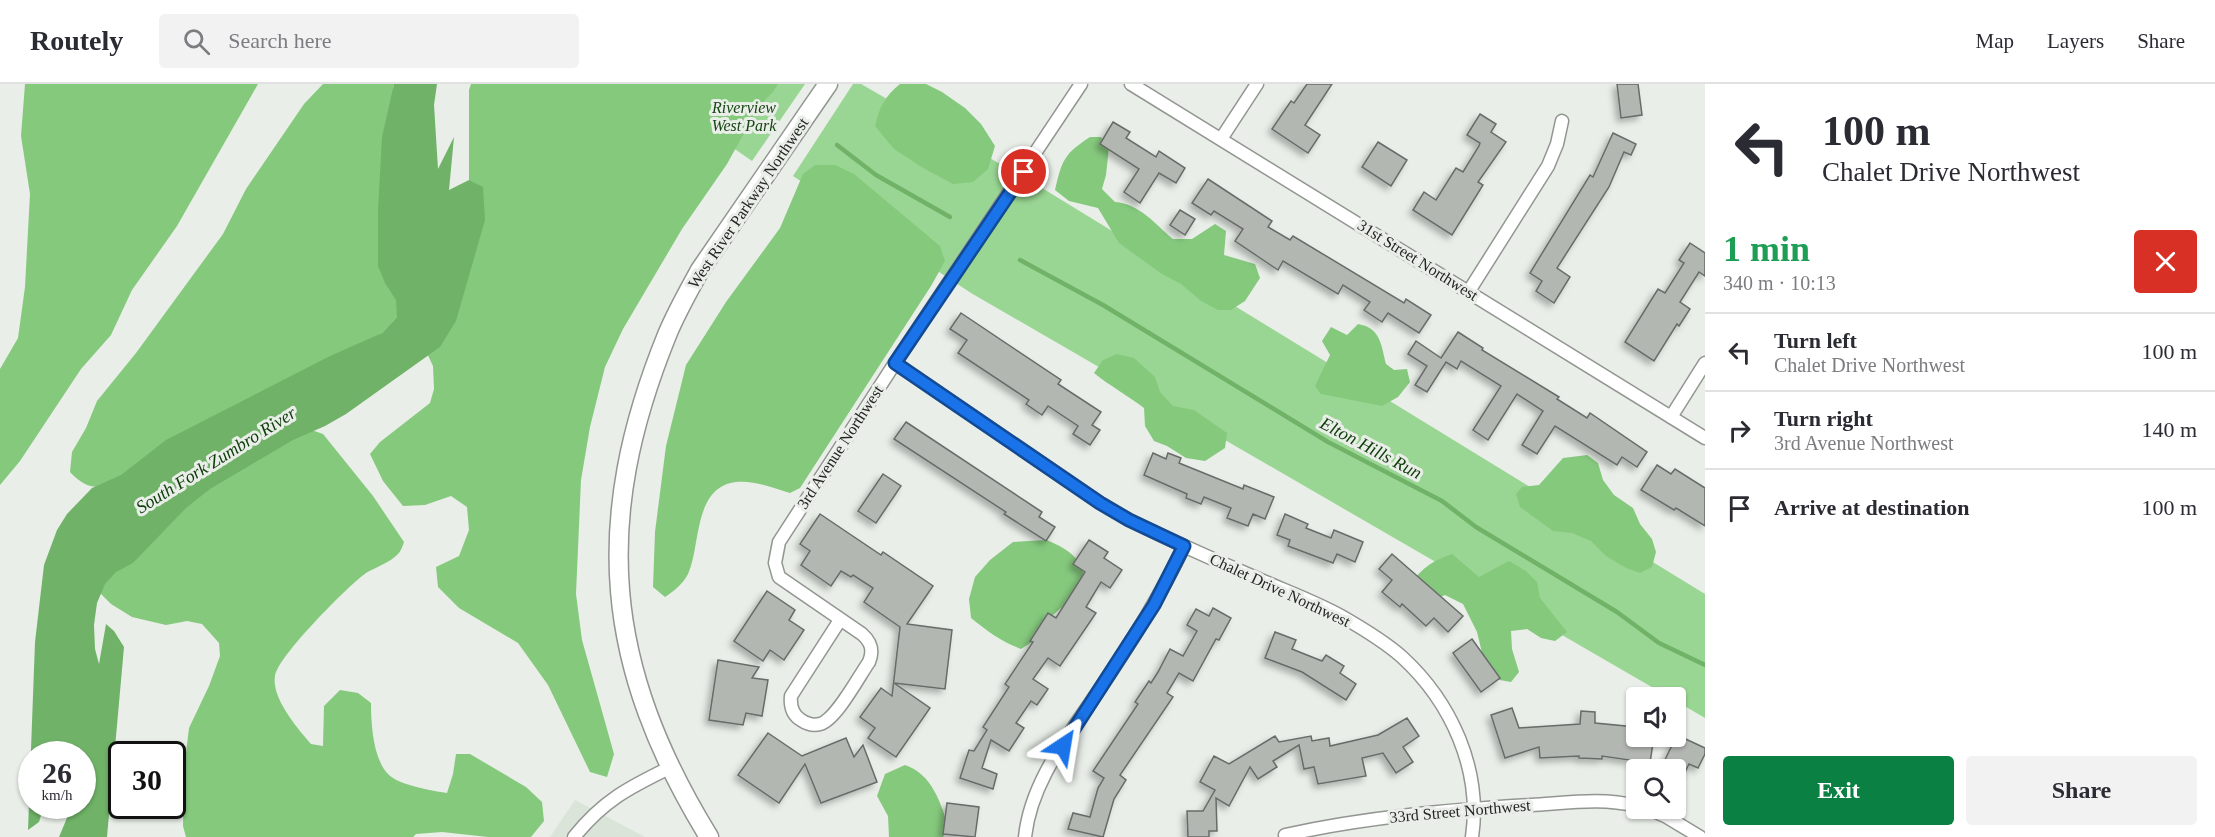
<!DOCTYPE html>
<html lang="en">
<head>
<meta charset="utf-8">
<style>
	body { margin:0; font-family:"Times New Roman",serif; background:#f2f2f3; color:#2b2b33; height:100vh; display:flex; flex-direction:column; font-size:22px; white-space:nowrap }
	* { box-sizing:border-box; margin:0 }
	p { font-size:20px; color:#7c7c81 }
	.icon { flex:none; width:33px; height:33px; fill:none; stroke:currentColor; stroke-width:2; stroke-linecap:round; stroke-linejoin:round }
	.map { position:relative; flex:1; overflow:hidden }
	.details { display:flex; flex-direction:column; background:#fff; width:510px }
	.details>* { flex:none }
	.top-card { background:#fff; color:#2b2b33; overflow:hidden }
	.buttons { position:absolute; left:1626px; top:603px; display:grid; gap:12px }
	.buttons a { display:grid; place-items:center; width:60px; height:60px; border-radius:6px; background:#fff; box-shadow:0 2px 4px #0004; font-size:30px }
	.speed { position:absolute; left:18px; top:657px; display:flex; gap:12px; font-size:30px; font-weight:700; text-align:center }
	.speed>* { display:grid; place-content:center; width:78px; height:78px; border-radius:50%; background:#fff; box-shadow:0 2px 4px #0004; line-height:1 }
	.speed small { font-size:15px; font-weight:400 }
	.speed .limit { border:3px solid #111; border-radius:9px; background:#fff; color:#111 }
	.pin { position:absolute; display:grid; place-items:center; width:51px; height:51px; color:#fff; margin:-26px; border:3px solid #fff; border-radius:50%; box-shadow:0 2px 6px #0007 }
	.me { position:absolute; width:66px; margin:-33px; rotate:33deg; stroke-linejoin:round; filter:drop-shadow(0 0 4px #0008) }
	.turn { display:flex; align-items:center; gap:21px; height:126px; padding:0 18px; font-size:27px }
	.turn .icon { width:78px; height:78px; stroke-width:2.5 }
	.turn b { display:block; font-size:42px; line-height:51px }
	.round { display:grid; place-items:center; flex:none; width:63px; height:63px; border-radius:6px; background:#f2f2f3 }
	.head { display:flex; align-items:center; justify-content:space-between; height:102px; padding:0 18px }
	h1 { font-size:36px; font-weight:800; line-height:45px; color:#1e9e55 }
	.button { display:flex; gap:12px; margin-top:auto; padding:12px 18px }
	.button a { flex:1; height:69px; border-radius:6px; background:#0b8043; color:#fff; font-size:24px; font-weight:800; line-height:69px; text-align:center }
	.button a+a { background:#f2f2f3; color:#2b2b33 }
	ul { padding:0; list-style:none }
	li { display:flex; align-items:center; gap:18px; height:78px; padding:0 18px; border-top:2px solid #e1e1e2 }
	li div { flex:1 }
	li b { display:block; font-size:22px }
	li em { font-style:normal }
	header { display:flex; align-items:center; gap:36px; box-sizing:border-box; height:84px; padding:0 30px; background:#fff; border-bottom:2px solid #e1e1e2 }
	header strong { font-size:28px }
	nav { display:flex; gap:33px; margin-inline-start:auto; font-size:21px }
	.search { width:420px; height:54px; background:#f2f2f3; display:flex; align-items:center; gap:15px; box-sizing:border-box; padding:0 21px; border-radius:6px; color:#7c7c81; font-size:22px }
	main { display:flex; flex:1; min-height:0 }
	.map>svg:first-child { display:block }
	.built { fill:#dae4d9 }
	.green { fill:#9ad693 }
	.forest { fill:#85c97d }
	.water { fill:#70b368 }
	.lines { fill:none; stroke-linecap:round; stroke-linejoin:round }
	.stream { stroke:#70b368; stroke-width:4.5 }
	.building { fill:#b3b7b2; stroke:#686c68; stroke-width:1.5; filter:url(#shadow) }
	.street-casing { stroke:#929691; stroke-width:15 }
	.secondary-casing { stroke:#929691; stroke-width:21 }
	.street { stroke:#fff; stroke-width:12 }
	.secondary { stroke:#fff; stroke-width:18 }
	.route-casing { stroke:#114b97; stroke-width:15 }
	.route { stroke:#1a73e8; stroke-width:10 }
	.labels { text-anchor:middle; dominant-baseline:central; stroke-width:6; stroke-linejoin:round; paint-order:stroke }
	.park-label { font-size:16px; font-style:italic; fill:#174513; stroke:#e9eee8 }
	.street-label { font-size:16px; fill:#242523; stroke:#e9eee8 }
	.water-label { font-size:18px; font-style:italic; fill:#0e3d09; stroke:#e9eee8 }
</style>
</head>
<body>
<header>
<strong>Routely</strong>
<div class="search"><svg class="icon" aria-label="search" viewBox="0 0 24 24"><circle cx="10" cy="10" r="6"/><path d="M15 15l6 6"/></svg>Search here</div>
<nav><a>Map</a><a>Layers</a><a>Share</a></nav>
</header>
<main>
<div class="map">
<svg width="1705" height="753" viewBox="0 0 1705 753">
	<defs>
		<filter id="shadow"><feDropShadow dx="-4" dy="4" stdDeviation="3" flood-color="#0004"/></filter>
	</defs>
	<rect width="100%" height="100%" fill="#e9eee8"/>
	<polygon class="built" points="575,716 645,753 550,753"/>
	<g class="green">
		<polygon points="641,0 805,0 752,77"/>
		<polygon points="853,0 861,0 1042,104 1705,510 1705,634 1676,617 1676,614 1669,613 971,209 793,92"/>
	</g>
	<g class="forest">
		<polygon points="25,0 258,0 177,142 132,206 111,251 81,285 20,377 0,401 0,285 18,254 25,203 30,110 21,52"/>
		<path d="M323,0H394L393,4L405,215L397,233L382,249L123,399C97,403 89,408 70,388L72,368L86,344L97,317L136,269L223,150L246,105L304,20Z"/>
		<polygon points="471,0 778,0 773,8 759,22 727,80 682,145 623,245 605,283 590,343 581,396 576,510 582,556 614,670 607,693 590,688 548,601 518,559 459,524 438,503 436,483 459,472 469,446 467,423 451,412 425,421 403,422 383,397 370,370 380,358 430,319 434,305 433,282 425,265 476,110 469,96 469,6"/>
		<path d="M900,0H926L942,8L965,24L981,40L995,62L988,85L973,98L953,100L923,84L894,65L875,42C879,24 885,12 900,0Z"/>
		<path d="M1090,53H1101L1109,63L1106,91L1102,105L1115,118C1140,120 1155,140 1173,155H1192L1215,140L1226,147L1224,171L1255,180L1260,194L1245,217L1231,226H1218L1201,217L1181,200L1162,190L1119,159L1098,124L1069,117L1055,106C1062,76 1064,70 1090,53Z"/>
		<path d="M815,81H835L854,90L940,162L945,177L931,202L800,404L790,409C774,404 754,396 736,398C693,403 701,462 688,490C683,500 674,507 665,513L653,503L655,448L666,362L686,281L726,218L780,144L803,90Z"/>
		<path d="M1358,240C1381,244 1381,261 1386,280L1394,286L1407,285L1410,298L1398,313L1382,322L1321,310L1315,302L1330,271L1322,257L1331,243L1347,251Z"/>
		<path d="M1117,270L1134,274L1155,293L1160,308L1173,322L1194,326L1227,349L1225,364L1205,377L1186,374L1167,362L1154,357L1145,342L1144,324C1127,311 1110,302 1094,289L1103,276Z"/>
		<path d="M300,342L323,350L373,412L404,458C403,461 401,467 398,470C391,478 376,483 366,489C348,502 278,572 275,592C271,614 298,645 311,660L323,662L324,622L340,606L358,609L371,619C371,640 373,676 389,691C399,701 433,707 447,709L453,690L456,670H470L526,703L542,718L544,737L531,753H488L442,748L416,750L413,753H186L183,742L184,686L189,644L209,602L220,572L219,559L202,540L187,537L166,541L132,533L111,520L94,503L92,458Z"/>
		<polygon points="1587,371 1598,379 1603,396 1614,411 1633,424 1640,440 1652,455 1656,468 1652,483 1640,489 1626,484 1606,472 1591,457 1572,449 1553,447 1520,423 1516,410 1522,403 1539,401 1563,374"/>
		<path d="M1047,456C1071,467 1081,473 1087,501L1044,539L1035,556L1021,565C1002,558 987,547 971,534L969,515L975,493L990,476L1013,458Z"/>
		<path d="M1452,470L1479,493L1509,477L1526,487L1537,498L1540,514L1567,548L1555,557L1541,554L1527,545L1511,547L1512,565L1519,588L1511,598L1494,595L1484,577L1477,548L1463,520L1445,511L1427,519L1407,504C1422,485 1429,478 1452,470Z"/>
		<path d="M905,681C932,690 941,719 949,745L943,753H889L888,732L877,712L885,690Z"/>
	</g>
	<polygon class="water" points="394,0 437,0 434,21 438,85 454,53 449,106 469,96 483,103 485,136 456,237 440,263 346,330 325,342 293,356 210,405 186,424 133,479 116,488 105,500 97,519 94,541 95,565 99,580 106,540 114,547 124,563 107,753 59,753 72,722 82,722 82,670 32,670 32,722 44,722 39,738 28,746 35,558 44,481 57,446 67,430 92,404 121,391 166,356 328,273 382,249 397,233 396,216 385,199 378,182 378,126 382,53"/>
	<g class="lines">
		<g class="stream">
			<polyline points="837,61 876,91 950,133"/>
			<polyline points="1020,176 1103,221 1328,358 1442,417 1476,443 1617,528 1659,559 1705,581"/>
		</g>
	</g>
	<g class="building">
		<polygon points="1307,0 1332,0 1305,41 1320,51 1308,69 1272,45 1291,17 1294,19"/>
		<polygon points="1617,0 1638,0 1642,31 1621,34"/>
		<polygon points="1480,30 1496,40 1491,48 1506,58 1478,98 1483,101 1452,151 1413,126 1424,108 1436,116 1456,84 1463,88 1479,62 1480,59 1467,51"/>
		<polygon points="1113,38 1130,48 1126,54 1156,73 1159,67 1185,84 1176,99 1159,89 1140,119 1124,108 1139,85 1100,60"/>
		<polygon points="1613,49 1636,60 1631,71 1624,68 1609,103 1557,184 1570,193 1554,219 1536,207 1542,197 1530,189 1590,91 1593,93"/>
		<polygon points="1378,58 1407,76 1391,102 1362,83"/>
		<polygon points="1208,95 1272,137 1268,143 1290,156 1293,152 1404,219 1406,215 1431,231 1419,249 1388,229 1382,238 1364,226 1370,218 1343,201 1338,210 1283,177 1278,186 1235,157 1243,145 1214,127 1211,131 1192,119"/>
		<polygon points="1180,126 1195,135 1185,151 1170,141"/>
		<polygon points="1690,159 1705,169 1705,192 1699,188 1680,218 1690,225 1679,242 1677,240 1654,277 1625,258 1658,205 1665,209 1684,179 1679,176"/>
		<polygon points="961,229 1061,296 1058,300 1101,328 1092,341 1100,346 1090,361 1073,350 1078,342 1048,322 1042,331 1026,320 1029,316 958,269 967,256 950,245"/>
		<polygon points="1458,248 1483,264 1482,266 1559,313 1557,315 1587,334 1590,329 1647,368 1637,383 1622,373 1617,381 1555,342 1537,370 1522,361 1543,327 1517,310 1488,356 1473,346 1501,302 1461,277 1457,285 1446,278 1427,308 1415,301 1427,282 1408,270 1416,257 1441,274"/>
		<polygon points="906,338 1042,428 1039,433 1055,443 1046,457 1004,430 1006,428 894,355"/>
		<polygon points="1153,369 1166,375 1168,369 1181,374 1179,379 1243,405 1244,401 1274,413 1265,435 1253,430 1248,442 1227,434 1231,424 1204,413 1201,420 1186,414 1187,410 1144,391"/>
		<polygon points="1657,381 1671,390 1675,385 1705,404 1705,442 1676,424 1674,426 1641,406"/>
		<polygon points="883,390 901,402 876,439 858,427"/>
		<polygon points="820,430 881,471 883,468 933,502 907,540 952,546 945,605 894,599 930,624 896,673 868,654 875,644 860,633 881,604 892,612 900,543 864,518 873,504 853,491 851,493 841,487 831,502 801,481 810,467 800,460"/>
		<polygon points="1285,430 1308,440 1306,444 1331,454 1334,446 1363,458 1355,478 1337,470 1333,479 1288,462 1290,456 1277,451"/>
		<polygon points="1089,456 1108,468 1104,474 1122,486 1110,504 1101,498 1086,523 1096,529 1060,582 1048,574 1033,595 1048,605 1037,621 1031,617 1016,639 1024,644 1009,667 991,656 982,684 997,690 993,705 960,694 969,666 974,667 987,646 983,643 1009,603 1005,600 1033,558 1030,557 1048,529 1056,534 1085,488 1073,480"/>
		<polygon points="1392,470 1463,532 1448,548 1434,534 1426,542 1402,520 1400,523 1382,508 1392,496 1379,485"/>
		<polygon points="767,507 795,526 789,536 804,546 784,576 770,566 763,577 734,557"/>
		<polygon points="1213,524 1231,534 1219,556 1216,555 1193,597 1179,589 1167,609 1173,613 1120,691 1126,696 1114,715 1103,753 1068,745 1073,729 1090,733 1098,704 1104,694 1093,687 1138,620 1135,618 1149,597 1151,599 1158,588 1170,565 1183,572 1197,547 1187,541 1196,525 1209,532"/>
		<polygon points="1275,548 1296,556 1292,565 1322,577 1326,571 1344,582 1340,589 1356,600 1346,616 1302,588 1265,574"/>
		<polygon points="1472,555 1500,594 1481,608 1453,569"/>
		<polygon points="718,576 759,583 752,594 768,596 762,632 746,629 743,641 709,636"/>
		<polygon points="1512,624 1519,644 1580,640 1581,627 1595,628 1595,639 1636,643 1636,652 1654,652 1650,679 1602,672 1602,675 1579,674 1579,672 1540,674 1539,663 1505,674 1491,631"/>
		<polygon points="1407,634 1419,652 1403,663 1413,678 1396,689 1383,669 1362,674 1366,692 1318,700 1314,683 1304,685 1299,661 1273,677 1277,683 1258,695 1250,683 1229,722 1216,714 1217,747 1209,747 1209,753 1188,753 1187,727 1203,727 1215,706 1200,698 1214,672 1229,680 1275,652 1279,658 1311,652 1312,657 1329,654 1330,662 1378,651"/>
		<polygon points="768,649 802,672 846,654 854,673 863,661 877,698 821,719 805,680 779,719 738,691"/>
		<polygon points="1677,651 1705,664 1705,670 1698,684 1689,680 1676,707 1676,686 1660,686"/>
		<polygon points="947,719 979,723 975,753 943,750"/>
	</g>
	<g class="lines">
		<g class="street-casing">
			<g id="street">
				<polyline points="1131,0 1705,354"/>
				<polyline points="1221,55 1257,0"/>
				<polyline points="1469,207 1548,82 1557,60 1562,37"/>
				<path d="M895,279L1100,419L1129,436C1170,456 1212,475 1254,493C1283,506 1314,517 1341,532C1362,544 1384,557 1402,573C1451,618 1482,685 1472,753"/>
				<polyline points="1671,333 1705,279"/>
				<path d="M840,536L791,612C790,622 793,631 801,636C807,640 813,642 820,640C836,636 859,592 869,578C874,566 871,558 862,550L779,493L775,479L779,458L895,279L1081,0"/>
				<polyline points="1647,724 1667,733 1700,753"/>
				<path d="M1285,751C1366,733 1448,726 1531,721C1566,719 1603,713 1636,722"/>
				<path d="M574,753C603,717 628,704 669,684"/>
				<path d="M1025,753C1031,695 1072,648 1103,600C1133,555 1161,511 1184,462"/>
			</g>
		</g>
		<g class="secondary-casing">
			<path id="secondary" d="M709,753C604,582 591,438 667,251C676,229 688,208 700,186L828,0"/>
		</g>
		<use href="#street" class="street"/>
		<use href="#secondary" class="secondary"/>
	</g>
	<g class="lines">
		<g class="route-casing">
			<polyline id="route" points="1024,88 895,279 1100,419 1129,436 1184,462 1154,521 1063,662"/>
		</g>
		<use href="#route" class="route"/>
	</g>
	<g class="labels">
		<g class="park-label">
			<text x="744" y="23">Riverview<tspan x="744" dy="18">West Park</tspan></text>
		</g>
		<g class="street-label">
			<text transform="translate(748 119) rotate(-56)">West River Parkway Northwest</text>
			<text transform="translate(1418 176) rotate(32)">31st Street Northwest</text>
			<text transform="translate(840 363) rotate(-57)">3rd Avenue Northwest</text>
			<text transform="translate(1280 506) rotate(25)">Chalet Drive Northwest</text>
			<text transform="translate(1460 727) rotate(-5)">33rd Street Northwest</text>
		</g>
		<g class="water-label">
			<text transform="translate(1371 364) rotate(28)">Elton Hills Run</text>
			<text transform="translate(216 376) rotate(-32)">South Fork Zumbro River</text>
		</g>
	</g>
</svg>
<div class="buttons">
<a><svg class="icon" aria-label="sound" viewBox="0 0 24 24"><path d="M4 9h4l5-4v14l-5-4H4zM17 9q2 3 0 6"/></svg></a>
<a><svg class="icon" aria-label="search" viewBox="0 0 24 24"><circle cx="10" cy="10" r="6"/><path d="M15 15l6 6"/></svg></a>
</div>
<div class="speed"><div>26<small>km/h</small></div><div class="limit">30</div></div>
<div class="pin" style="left:1024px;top:88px;background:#d93025"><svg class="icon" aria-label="arrive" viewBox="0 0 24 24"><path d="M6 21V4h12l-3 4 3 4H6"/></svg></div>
<svg class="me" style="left:1063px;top:662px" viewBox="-20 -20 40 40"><path d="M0-17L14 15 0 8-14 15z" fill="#1a73e8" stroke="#fff" stroke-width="4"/></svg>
</div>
<section class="details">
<div class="top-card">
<div class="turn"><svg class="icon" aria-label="left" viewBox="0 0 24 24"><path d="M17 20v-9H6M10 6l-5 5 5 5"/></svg><div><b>100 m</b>Chalet Drive Northwest</div></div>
</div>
<div class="head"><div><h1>1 min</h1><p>340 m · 10:13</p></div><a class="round" style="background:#d93025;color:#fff"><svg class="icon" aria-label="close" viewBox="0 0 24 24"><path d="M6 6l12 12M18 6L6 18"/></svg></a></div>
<ul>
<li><svg class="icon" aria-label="left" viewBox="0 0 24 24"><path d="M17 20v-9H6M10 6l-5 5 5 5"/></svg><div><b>Turn left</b><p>Chalet Drive Northwest</p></div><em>100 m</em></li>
<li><svg class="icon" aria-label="right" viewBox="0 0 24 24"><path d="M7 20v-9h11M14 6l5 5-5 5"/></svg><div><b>Turn right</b><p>3rd Avenue Northwest</p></div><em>140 m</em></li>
<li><svg class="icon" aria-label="arrive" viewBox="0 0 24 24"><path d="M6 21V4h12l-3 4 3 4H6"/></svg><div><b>Arrive at destination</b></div><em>100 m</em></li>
</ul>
<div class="button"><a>Exit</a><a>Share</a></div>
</section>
</main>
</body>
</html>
